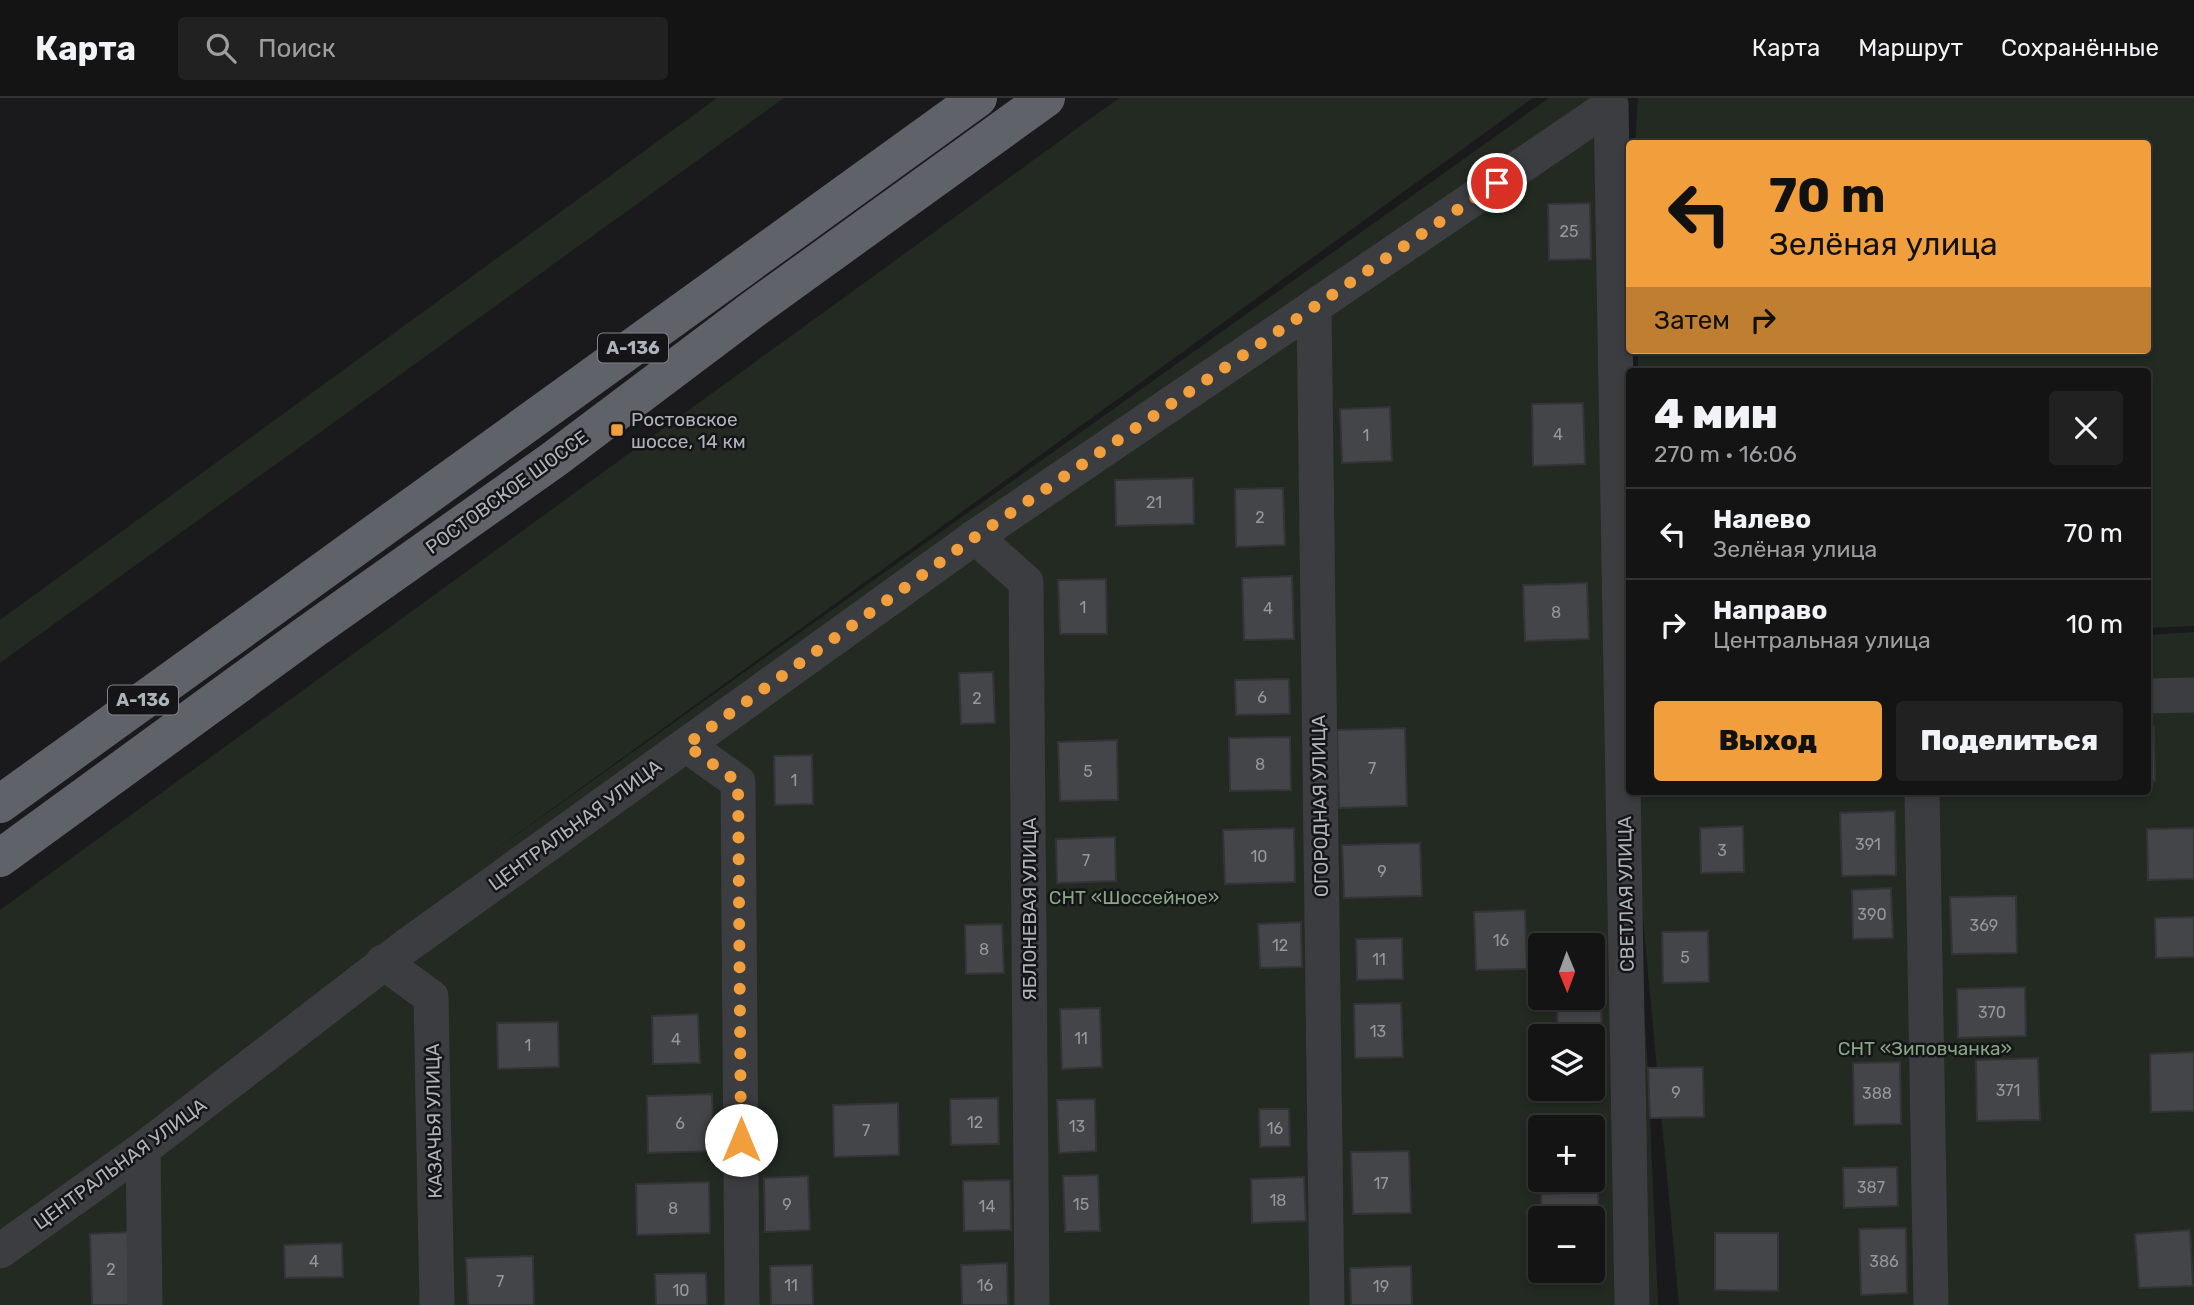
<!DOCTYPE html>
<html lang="ru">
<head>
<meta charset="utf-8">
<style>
	body { margin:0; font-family:Rubik,sans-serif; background:#212122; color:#f1f3f6; height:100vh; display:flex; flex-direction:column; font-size:26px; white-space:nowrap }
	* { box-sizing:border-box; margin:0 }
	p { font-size:23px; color:#9d9ea0 }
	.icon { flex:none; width:38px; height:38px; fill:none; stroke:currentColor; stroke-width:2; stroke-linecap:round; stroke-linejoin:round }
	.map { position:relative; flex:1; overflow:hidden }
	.side { position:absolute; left:1626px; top:270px; width:525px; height:427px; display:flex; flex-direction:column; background:#141415; border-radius:7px; box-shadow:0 4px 10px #0003,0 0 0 2px #333334 }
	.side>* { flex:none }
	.top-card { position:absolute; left:1626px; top:42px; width:525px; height:214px; border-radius:7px; box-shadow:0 4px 10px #0003,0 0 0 2px #333334; background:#f19f3d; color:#111; overflow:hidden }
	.needle { width:46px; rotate:179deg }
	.buttons { position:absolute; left:1528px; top:835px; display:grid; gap:14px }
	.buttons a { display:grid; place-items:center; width:77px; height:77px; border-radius:7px; background:#141415; box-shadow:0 4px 10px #0003,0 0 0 2px #333334; font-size:35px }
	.pin { position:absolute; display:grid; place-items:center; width:60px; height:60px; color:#fff; margin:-30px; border:4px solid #fff; border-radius:50%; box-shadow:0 2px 7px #0007 }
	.me { position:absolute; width:77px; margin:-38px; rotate:0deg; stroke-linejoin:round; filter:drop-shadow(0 0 5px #0008) }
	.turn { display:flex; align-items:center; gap:24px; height:147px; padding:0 28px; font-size:32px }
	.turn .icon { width:91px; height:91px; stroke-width:2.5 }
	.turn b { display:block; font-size:49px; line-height:60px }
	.then { display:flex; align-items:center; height:66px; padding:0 28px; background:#0003; gap:14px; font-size:26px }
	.round { display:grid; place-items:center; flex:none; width:74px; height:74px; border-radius:7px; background:#212122 }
	.summary { display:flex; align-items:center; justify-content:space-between; height:119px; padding:0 28px }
	h1 { font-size:42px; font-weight:800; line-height:52px }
	.button { display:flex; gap:14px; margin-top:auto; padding:14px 28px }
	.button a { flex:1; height:80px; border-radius:7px; background:#f19f3d; color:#111; font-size:28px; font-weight:800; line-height:80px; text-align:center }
	.button a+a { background:#212122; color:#f1f3f6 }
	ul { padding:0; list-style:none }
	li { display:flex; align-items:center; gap:21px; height:91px; padding:0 28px; border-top:2px solid #333334 }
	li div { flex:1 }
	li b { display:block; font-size:26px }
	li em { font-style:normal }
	header { display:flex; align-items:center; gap:42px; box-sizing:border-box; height:98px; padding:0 35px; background:#141415; border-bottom:2px solid #333334 }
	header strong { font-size:33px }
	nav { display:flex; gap:38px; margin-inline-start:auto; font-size:24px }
	.search { width:490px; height:63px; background:#212122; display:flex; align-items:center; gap:18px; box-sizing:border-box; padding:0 24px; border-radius:7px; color:#9d9ea0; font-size:26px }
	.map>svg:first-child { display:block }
	.green { fill:#222a22; fill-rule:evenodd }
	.building { fill:#444549; stroke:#343438; stroke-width:2 }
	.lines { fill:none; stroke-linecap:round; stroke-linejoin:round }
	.minor { stroke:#3b3d41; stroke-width:35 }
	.trunk { stroke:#5f6269; stroke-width:38 }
	.route { stroke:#f19f3d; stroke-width:12; stroke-dasharray:0 21.6 }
	.poi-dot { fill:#f19f3d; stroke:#151517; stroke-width:2.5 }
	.labels { text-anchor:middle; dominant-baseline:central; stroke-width:5; stroke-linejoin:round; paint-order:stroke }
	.number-label { font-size:16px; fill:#92989e }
	.shield { fill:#151517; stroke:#7f848a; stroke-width:2 }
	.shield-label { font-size:18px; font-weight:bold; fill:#acb3bb }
	.poi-label { font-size:19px; fill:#acb3bb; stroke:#151517; text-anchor:start }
	.street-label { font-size:19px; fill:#acb3bb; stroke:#151517 }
	.park-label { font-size:19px; fill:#86a684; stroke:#151517 }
</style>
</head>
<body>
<header>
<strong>Карта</strong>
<div class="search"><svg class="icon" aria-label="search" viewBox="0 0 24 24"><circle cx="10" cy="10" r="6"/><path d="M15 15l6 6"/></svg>Поиск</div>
<nav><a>Карта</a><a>Маршрут</a><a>Сохранённые</a></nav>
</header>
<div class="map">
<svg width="2194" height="1207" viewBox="0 0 2194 1207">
	<rect width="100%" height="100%" fill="#1a1a1c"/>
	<g class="green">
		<polygon points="717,0 784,0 0,565 0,522"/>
		<path d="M1119,0H1533L487,758L1549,0H1611L1626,649L1648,970L1658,1207H0V812ZM1540,847H1592V900H1540ZM1540,938H1592V990H1540ZM1540,1029H1592V1082H1540ZM1540,1120H1592V1172H1540Z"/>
		<polygon points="1638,0 2194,0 2194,528 2147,530 2147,273 1638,273 1638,252 2147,252 2147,46 1635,45"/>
		<polygon points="2194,534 2194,1207 1679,1207 1631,693 2147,693 2147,537"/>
	</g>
	<g class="building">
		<polygon points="1590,105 1591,161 1549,162 1548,106"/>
		<polygon points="1583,305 1585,366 1533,368 1532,306"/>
		<polygon points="1390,309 1392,363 1342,365 1340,311"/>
		<polygon points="1193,380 1194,426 1116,428 1115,382"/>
		<polygon points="1283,390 1285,447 1236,449 1235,391"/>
		<polygon points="1292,478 1294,541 1244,542 1242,480"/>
		<polygon points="1106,481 1107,536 1060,536 1058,482"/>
		<polygon points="1587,485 1589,541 1525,543 1523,487"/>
		<polygon points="993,574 995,625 961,626 959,575"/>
		<polygon points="1289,581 1290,616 1236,617 1235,582"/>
		<polygon points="2147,628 2154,628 2155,683 2147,683"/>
		<polygon points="1405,630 1407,708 1339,710 1337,632"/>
		<polygon points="1290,639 1291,692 1230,693 1229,640"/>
		<polygon points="1117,642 1118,702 1060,703 1058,644"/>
		<polygon points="812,657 813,706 775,707 774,658"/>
		<polygon points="1698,693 1759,693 1759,695 1698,697"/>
		<polygon points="1895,713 1896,777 1842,778 1840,715"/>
		<polygon points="1743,728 1744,774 1701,775 1700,730"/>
		<polygon points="1294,730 1295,784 1225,786 1223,732"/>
		<polygon points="2194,730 2194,781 2148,782 2147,731"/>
		<polygon points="1115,739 1116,783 1057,785 1056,741"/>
		<polygon points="1420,745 1422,798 1344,800 1342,747"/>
		<polygon points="1891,790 1893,840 1853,841 1852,792"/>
		<polygon points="2016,798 2017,855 1952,856 1950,799"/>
		<polygon points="1525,812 1527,871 1476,872 1474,814"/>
		<polygon points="2194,819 2194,859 2156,860 2155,820"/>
		<polygon points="1301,824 1302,869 1260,870 1258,826"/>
		<polygon points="1002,826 1004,875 966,876 965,827"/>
		<polygon points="1708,833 1709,884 1663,885 1662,834"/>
		<polygon points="1402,840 1403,881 1357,882 1356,841"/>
		<polygon points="2025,889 2026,938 1958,940 1957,891"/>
		<polygon points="1592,894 1601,894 1602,941 1592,941 1592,938 1558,938 1557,900 1592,900"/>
		<polygon points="1401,905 1403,959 1355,960 1354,906"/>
		<polygon points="1100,910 1102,969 1062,971 1060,911"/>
		<polygon points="698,916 700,965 653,966 652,918"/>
		<polygon points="558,924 559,969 498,971 497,925"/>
		<polygon points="2194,954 2194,1013 2151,1014 2150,956"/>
		<polygon points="2038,960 2040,1022 1977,1023 1976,962"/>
		<polygon points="1900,964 1901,1026 1854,1027 1853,965"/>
		<polygon points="1703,969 1704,1019 1650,1020 1648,970"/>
		<polygon points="712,996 714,1053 648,1055 647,998"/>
		<polygon points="998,1000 999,1046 951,1047 950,1001"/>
		<polygon points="1095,1001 1096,1053 1059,1055 1057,1002"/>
		<polygon points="898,1005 899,1057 834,1059 833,1007"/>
		<polygon points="1259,1011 1289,1011 1290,1048 1260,1049"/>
		<polygon points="1409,1053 1411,1115 1353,1116 1351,1054"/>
		<polygon points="1897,1069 1898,1108 1844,1110 1843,1070"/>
		<polygon points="1098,1077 1100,1133 1065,1134 1063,1078"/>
		<polygon points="808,1078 810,1132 765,1134 764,1080"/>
		<polygon points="1304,1079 1306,1123 1252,1125 1251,1081"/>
		<polygon points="1010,1082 1011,1132 964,1133 963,1083"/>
		<polygon points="709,1084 710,1135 637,1137 636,1086"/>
		<polygon points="1598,1094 1599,1137 1592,1137 1592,1120 1542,1120 1541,1096"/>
		<polygon points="1906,1130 1907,1195 1861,1197 1859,1131"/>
		<polygon points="2190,1132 2193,1188 2139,1190 2135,1136"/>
		<polygon points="129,1134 131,1207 92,1207 90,1136"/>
		<polygon points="1715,1135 1778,1135 1778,1193 1715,1192"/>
		<polygon points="342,1145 343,1179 285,1180 284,1147"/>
		<polygon points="533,1158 534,1207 468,1207 466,1160"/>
		<polygon points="1007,1165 1008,1207 962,1207 961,1167"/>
		<polygon points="812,1167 813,1207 771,1207 770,1168"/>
		<polygon points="1411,1168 1412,1207 1351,1207 1350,1170"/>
		<polygon points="706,1175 707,1207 656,1207 655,1176"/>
	</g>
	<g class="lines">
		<g class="minor">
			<polyline points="1611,7 1632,1207"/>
			<polyline points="1314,209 1327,1207"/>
			<polyline points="975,439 1026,484 1032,1207"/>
			<polyline points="2147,598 2194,597"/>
			<polyline points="686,647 738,684 742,1207"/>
			<polyline points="1922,693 1931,1207"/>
			<polyline points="383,864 431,899 437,1207"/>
			<polyline points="143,1051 145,1207"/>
			<polyline points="0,1153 143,1051 405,849 975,439 1611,7"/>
		</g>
		<g class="trunk">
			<polyline points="0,706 978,0"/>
			<polyline points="0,760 310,534 553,362 755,210 1046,0"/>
		</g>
	</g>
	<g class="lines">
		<polyline class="route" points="741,1042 738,684 686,647 975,439 1497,85"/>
	</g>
	<rect class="poi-dot" x="610" y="325" width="14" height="14" rx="3.5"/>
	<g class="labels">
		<g class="number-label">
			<text x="1569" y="133">25</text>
			<text x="1558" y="336">4</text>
			<text x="1366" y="337">1</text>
			<text x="1154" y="404">21</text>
			<text x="1260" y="419">2</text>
			<text x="1083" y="509">1</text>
			<text x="1268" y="510">4</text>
			<text x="1556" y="514">8</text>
			<text x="1262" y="599">6</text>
			<text x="977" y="600">2</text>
			<text x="1260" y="666">8</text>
			<text x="1372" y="670">7</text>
			<text x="1088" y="673">5</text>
			<text x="794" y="682">1</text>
			<text x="1868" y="746">391</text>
			<text x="1722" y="752">3</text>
			<text x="1259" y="758">10</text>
			<text x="1086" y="762">7</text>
			<text x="1382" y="773">9</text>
			<text x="1872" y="816">390</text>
			<text x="1984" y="827">369</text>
			<text x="1501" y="842">16</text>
			<text x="1280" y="847">12</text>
			<text x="984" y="851">8</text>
			<text x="1685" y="859">5</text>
			<text x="1379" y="861">11</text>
			<text x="1992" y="914">370</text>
			<text x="1378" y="933">13</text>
			<text x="1081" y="940">11</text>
			<text x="676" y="941">4</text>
			<text x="528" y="947">1</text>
			<text x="2008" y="992">371</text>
			<text x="1676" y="994">9</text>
			<text x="1877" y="995">388</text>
			<text x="975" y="1024">12</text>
			<text x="680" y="1025">6</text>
			<text x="1077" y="1028">13</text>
			<text x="1275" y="1030">16</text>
			<text x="866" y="1032">7</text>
			<text x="1381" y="1085">17</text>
			<text x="1871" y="1089">387</text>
			<text x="1278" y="1102">18</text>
			<text x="787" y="1106">9</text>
			<text x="1081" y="1106">15</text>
			<text x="987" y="1108">14</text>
			<text x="673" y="1110">8</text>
			<text x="314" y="1163">4</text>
			<text x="1884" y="1163">386</text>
			<text x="111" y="1171">2</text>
			<text x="500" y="1183">7</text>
			<text x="791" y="1187">11</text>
			<text x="985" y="1187">16</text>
			<text x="1381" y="1188">19</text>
			<text x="681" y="1192">10</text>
		</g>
		<g class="shield">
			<rect x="598" y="235.5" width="70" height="29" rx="5"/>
			<rect x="108" y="587.5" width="70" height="29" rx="5"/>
		</g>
		<g class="shield-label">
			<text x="633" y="250">А-136</text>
			<text x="143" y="602">А-136</text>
		</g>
		<g class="poi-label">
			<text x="631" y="321">Ростовское<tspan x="631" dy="22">шоссе, 14 км</tspan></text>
		</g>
		<g class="street-label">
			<text transform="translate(507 394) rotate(-36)">РОСТОВСКОЕ ШОССЕ</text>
			<text transform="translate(1320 708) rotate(-91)">ОГОРОДНАЯ УЛИЦА</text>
			<text transform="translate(575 727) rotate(-36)">ЦЕНТРАЛЬНАЯ УЛИЦА</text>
			<text transform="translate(1626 796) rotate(-91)">СВЕТЛАЯ УЛИЦА</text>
			<text transform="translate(1029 811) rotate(-90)">ЯБЛОНЕВАЯ УЛИЦА</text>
			<text transform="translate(434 1023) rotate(-91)">КАЗАЧЬЯ УЛИЦА</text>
			<text transform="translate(120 1066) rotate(-36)">ЦЕНТРАЛЬНАЯ УЛИЦА</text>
		</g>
		<g class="park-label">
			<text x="1134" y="799">СНТ «Шоссейное»</text>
			<text x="1925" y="950">СНТ «Зиповчанка»</text>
		</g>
	</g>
</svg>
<div class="buttons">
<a><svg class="needle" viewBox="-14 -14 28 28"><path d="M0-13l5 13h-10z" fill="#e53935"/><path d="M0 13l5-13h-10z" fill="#9d9ea0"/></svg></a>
<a><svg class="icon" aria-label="layers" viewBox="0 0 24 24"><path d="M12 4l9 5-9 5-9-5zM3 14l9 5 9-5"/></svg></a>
<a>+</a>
<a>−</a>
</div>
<div class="pin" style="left:1497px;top:85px;background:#d93025"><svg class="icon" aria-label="arrive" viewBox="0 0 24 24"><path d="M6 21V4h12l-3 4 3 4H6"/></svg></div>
<svg class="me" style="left:741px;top:1042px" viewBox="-20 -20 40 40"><circle r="19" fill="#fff"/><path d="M0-13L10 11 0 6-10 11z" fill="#f19f3d"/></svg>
<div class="top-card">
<div class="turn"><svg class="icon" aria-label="left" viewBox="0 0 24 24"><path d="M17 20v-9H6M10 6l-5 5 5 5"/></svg><div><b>70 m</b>Зелёная улица</div></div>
<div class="then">Затем<svg class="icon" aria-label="right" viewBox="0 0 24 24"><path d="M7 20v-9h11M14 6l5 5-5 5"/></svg></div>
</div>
<section class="side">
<div class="summary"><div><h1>4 мин</h1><p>270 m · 16:06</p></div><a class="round"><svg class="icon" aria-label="close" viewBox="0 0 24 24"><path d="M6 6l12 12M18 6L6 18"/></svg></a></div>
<ul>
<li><svg class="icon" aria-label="left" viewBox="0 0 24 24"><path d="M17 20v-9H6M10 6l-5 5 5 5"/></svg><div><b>Налево</b><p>Зелёная улица</p></div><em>70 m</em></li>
<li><svg class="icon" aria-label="right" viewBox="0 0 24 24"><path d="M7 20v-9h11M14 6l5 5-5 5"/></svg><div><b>Направо</b><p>Центральная улица</p></div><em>10 m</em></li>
</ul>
<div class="button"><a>Выход</a><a>Поделиться</a></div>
</section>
</div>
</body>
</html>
